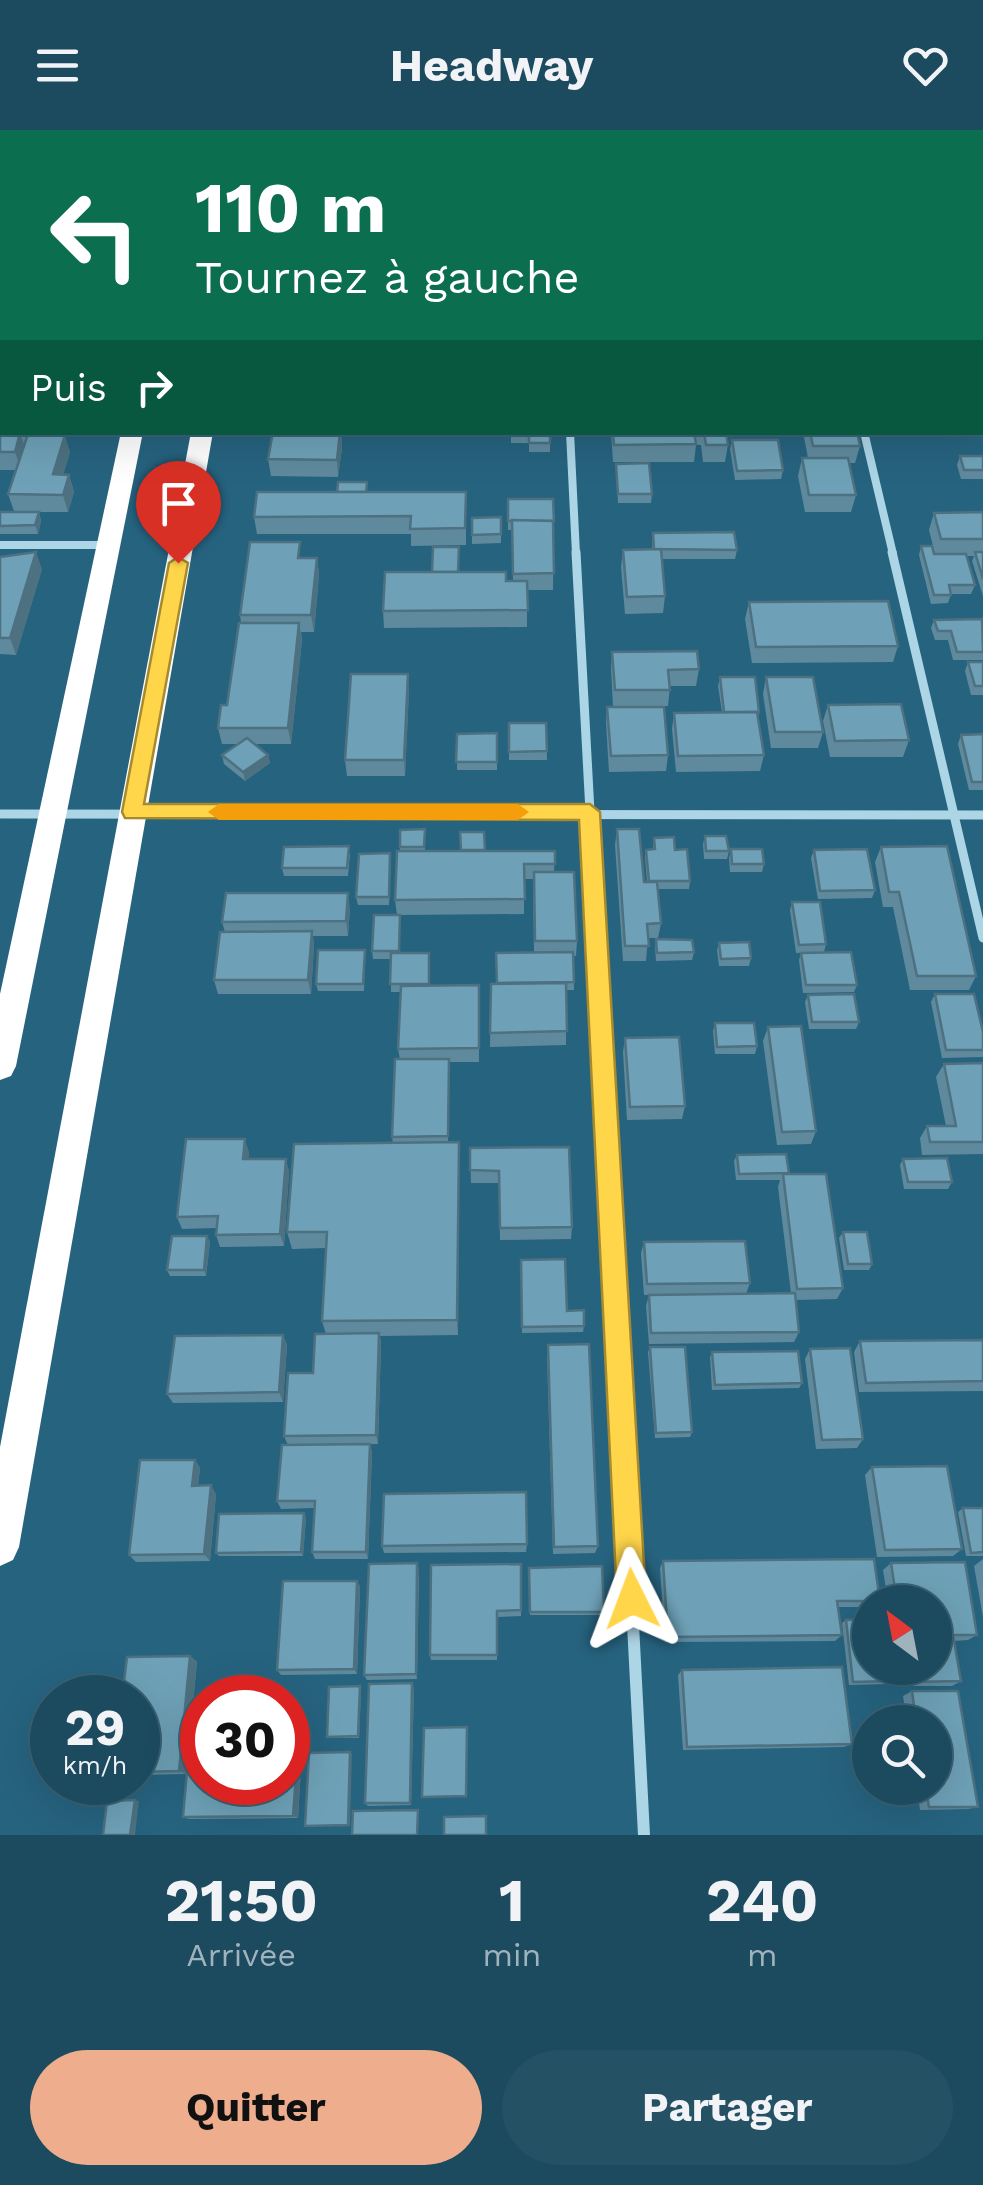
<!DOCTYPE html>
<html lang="fr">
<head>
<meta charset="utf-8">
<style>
	body { margin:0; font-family:"Work Sans",sans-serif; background:#255165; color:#f1f3f6; height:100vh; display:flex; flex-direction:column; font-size:38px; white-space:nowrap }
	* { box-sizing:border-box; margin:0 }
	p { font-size:32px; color:#a0b3bd }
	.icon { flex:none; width:55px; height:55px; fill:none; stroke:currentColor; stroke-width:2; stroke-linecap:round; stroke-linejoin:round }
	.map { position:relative; height:1705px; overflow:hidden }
	.panel { display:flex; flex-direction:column; background:#1c4a5f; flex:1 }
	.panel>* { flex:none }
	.banner { position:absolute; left:0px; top:0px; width:985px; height:305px; box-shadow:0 10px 40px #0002,0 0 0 2px #3a6274; background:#0b6e4f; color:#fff; overflow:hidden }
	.needle { width:65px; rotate:328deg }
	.controls { position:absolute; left:852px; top:1455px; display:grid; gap:20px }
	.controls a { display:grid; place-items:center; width:100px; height:100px; border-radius:50%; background:#1c4a5f; box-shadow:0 10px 40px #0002,0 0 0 2px #3a6274; font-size:50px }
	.speed { position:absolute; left:30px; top:1545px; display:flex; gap:20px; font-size:50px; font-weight:700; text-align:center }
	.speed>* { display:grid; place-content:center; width:130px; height:130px; border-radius:50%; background:#1c4a5f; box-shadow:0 10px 40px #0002,0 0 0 2px #3a6274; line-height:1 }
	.speed small { font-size:25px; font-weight:400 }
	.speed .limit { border:15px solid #d22; background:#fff; color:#111 }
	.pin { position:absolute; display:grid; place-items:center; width:85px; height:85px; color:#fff; margin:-102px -42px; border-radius:50% 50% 50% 0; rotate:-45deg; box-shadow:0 0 10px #0007 }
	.pin .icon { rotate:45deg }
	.me { position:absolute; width:110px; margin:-55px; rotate:357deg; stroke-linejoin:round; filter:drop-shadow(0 0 8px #0008) }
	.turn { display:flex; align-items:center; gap:35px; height:210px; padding:0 30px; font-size:45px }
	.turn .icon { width:130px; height:130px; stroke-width:2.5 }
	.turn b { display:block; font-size:70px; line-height:85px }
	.then { display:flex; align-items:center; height:95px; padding:0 30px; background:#0003; gap:20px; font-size:38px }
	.eta { display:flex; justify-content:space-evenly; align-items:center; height:170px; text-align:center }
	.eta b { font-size:60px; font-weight:700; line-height:70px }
	.primary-button { display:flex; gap:20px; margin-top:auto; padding:20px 30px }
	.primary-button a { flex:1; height:115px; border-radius:60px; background:#eead8d; color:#111; font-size:40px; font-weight:700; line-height:115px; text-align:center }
	.primary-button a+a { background:#255165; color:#f1f3f6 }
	header { display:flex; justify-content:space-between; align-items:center; height:130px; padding:0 30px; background:#1c4a5f; font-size:45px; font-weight:700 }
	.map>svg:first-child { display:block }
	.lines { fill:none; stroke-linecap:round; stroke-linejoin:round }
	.street-far2 { stroke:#acd5e6; stroke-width:8 }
	.street-far1 { stroke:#acd5e6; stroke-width:9 }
	.street { stroke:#acd5e6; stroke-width:12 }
	.highway { fill:#fff; fill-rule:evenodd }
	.wall { fill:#5f8a9d }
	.shaded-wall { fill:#4d7180 }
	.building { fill:#6ea1b7; stroke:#4d7180; stroke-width:2.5 }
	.route { fill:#ffd54a; stroke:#a68a30; stroke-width:2.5 }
	.slow { fill:#f59e0b }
</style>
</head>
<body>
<header><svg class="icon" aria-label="menu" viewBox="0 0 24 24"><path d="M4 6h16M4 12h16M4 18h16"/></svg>Headway<svg class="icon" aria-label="heart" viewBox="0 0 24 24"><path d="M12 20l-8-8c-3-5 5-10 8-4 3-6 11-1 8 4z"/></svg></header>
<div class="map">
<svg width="983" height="1705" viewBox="0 0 983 1705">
	<rect width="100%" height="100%" fill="#26637f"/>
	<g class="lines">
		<g class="street-far2">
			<polyline points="570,302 576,424"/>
			<polyline points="864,302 893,424"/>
			<polyline points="0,415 109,415"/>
		</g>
		<g class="street-far1">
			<polyline points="576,422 606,979"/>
			<polyline points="892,422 983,808"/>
			<polyline points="0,684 983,685"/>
		</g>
		<polyline class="street" points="606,977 644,1705"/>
		<g class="highway">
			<rect x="187" y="0" width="18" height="2"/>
			<rect x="247" y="0" width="18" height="2"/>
			<polygon points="121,302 143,302 16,936 11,946 0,950 0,864"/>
			<polygon points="191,302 213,302 19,1417 13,1430 0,1436 0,1317"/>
		</g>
	</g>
	<g class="wall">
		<polygon points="0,0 45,0 44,2 2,2 2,20 0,20"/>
		<polygon points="120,0 145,0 144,2 121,2"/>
		<polygon points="296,0 321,0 320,2 296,2"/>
		<rect x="574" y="0" width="46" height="2"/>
		<polygon points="634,0 683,0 682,2 634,2"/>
		<polygon points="719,0 790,0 790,2 720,2"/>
		<polygon points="841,0 983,0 983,97 982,2 841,2"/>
		<rect x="0" y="104" width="2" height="112"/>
		<polygon points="0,256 2,256 2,302 64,302 63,305 70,322 63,345 69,345 74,362 68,382 39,382 41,391 38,404 0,404 0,382 14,381 8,364 16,340 0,340"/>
		<polygon points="341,302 342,318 338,347 271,346 268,329"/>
		<polygon points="511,302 550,302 550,322 529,322 529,313 511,313"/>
		<polygon points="611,302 726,302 728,315 725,332 703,332 701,315 696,315 694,332 613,332"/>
		<polygon points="803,302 857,302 860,316 855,333 849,333 856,365 851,382 805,382 798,346 802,328 808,328"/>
		<polygon points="732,310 783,340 781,349 735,350 730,319"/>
		<polygon points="960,326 983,326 983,349 961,349 957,335"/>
		<polygon points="616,334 652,364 651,373 618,373"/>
		<polygon points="367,362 466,362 466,415 411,416 411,404 257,404 254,387"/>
		<polygon points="508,369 554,391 553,460 527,460 527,497 384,498 383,481 459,442 513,451 512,400 508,400"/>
		<polygon points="983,382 983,466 972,431 974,426 966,426 975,455 971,464 951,464 948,473 931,474 919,425 921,416 935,424 929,400 934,383"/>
		<polygon points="501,387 501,413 472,414 472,405"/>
		<polygon points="653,403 737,420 735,429 662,429 665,466 663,483 625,484 621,437 623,420 652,419"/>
		<polygon points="0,427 42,439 16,525 0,524"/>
		<polygon points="302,428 317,428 319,445 314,502 301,502 302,510 291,614 255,614 268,625 270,633 245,651 224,634 222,625 238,614 222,614 218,598 227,575 241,493 240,485"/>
		<polygon points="749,472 898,516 893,532 752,533 745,489"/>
		<polygon points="934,490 983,494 983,530 953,530 948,510 935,510 931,498"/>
		<polygon points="612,522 699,539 696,556 670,556 668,576 613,577 611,538"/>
		<polygon points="968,532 983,532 983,565 971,565 965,541"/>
		<polygon points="720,547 759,582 758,587 764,625 760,641 676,642 672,599 674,583 722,582 718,556"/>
		<polygon points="766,547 823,602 818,618 771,618 763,564"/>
		<polygon points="409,560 405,646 347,646 345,630"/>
		<polygon points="828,575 909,610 903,627 830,627 823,591"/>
		<polygon points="607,577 668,625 666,641 609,642 606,593"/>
		<polygon points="509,593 546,593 547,630 509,630"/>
		<polygon points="497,603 497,640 457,640 457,604"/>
		<polygon points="983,604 983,660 969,660 958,614 961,605"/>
		<polygon points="425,699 425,721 555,721 554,742 577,811 576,826 573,826 574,860 566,860 566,915 490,917 491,854 497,854 534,822 533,749 524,749 524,784 400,785 400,823 429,823 429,855 479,855 479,932 449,932 448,1012 459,1012 459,1030 458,1205 380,1206 381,1214 378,1314 288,1315 284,1306 313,1243 326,1204 322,1191 326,1118 292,1119 287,1102 393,1013 392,1007 400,929 398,919 400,862 391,862 391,829 373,829 372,821 397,785 395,770 400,721 400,700"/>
		<polygon points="617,699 644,752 647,752 645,728 646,720 653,720 654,708 675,720 690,751 689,759 657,759 661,793 658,808 648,808 646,831 623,831 615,715"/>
		<polygon points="705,706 729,721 727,729 704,729 703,714"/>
		<polygon points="881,717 976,846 969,860 910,860 893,777 883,777 875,732"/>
		<polygon points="731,719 764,734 762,742 730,742 729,728"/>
		<polygon points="814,720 875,760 872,768 818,769 811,728"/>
		<polygon points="350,724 348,746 284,746 282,738"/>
		<polygon points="391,731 389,775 358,775 356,767"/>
		<polygon points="792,772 826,814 824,822 796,823 790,780"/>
		<polygon points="350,778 348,806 313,806 314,816 311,864 218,864 214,850 225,802 222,792"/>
		<polygon points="656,809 694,822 692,830 656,831 655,817"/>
		<polygon points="719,813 751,828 749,836 719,836 717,820"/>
		<polygon points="365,820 364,861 318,861 316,854"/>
		<polygon points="801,823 857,855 854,862 803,863 799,830"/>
		<polygon points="935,864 983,902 983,927 942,928 931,872"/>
		<polygon points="808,865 859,892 856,899 809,899 805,872"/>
		<polygon points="715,893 757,916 755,924 715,924 713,901"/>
		<polygon points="768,897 816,1001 811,1014 777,1015 763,911"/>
		<polygon points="625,908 685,976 682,989 627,990 623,922"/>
		<polygon points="983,933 983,1024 922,1025 920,1008 927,996 946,996 936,947 944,934"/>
		<polygon points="470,1018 572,1097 571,1109 500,1110 499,1053 471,1053"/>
		<polygon points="249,1022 248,1029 286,1029 289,1042 284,1116 220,1117 216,1105 216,1098 182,1099 177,1087"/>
		<polygon points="737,1025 789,1043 843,1158 837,1169 795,1170 799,1202 794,1212 649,1214 646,1176 649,1165 716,1164 644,1165 641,1123 644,1112 750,1153 746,1164 791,1163 778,1057 780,1050 736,1050 734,1031"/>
		<polygon points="903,1029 952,1052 948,1059 904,1059 900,1035"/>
		<polygon points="843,1102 872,1134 869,1140 844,1140 839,1108"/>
		<polygon points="207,1106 210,1112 206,1146 170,1146 167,1140"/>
		<polygon points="521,1130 567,1181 584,1196 583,1202 522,1203"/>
		<polygon points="283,1205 287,1215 283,1272 173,1273 167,1264"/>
		<polygon points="983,1210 983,1261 859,1262 854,1222 860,1211"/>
		<polygon points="548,1215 598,1416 595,1423 553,1424 547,1225"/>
		<polygon points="650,1217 692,1302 690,1307 655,1308 648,1222"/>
		<polygon points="810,1219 863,1309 857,1318 816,1319 805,1229"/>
		<polygon points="712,1222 802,1253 799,1258 712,1260 710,1227"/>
		<polygon points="370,1314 372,1323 368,1429 315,1429 312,1422 314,1378 281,1379 277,1371"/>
		<polygon points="195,1330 200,1338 198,1356 216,1364 210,1431 136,1432 129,1425"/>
		<polygon points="872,1337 962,1419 953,1426 877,1427 865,1345"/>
		<polygon points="963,1378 983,1378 983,1426 966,1426 958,1382"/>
		<polygon points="306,1387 303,1426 219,1426 216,1423"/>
		<polygon points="527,1414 526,1422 384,1423 382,1416"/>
		<polygon points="983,1429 983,1487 974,1436"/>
		<polygon points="663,1431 880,1471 870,1472 870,1477 838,1477 842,1505 835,1511 665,1512 660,1438"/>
		<polygon points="891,1433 977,1505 968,1510 954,1511 961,1551 952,1556 900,1556 897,1538 935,1538 935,1472 888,1472 883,1440"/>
		<polygon points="521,1434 521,1486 497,1487 497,1530 431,1530 430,1525"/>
		<polygon points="529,1438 604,1482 603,1485 530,1485"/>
		<polygon points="419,1440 417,1549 367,1550 364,1545"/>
		<polygon points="357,1451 360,1457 357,1544 281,1545 277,1540"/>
		<polygon points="846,1490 894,1551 890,1554 849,1555 842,1493"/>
		<polygon points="190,1526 197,1532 186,1644 138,1645 138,1568"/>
		<polygon points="682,1540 852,1614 844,1617 683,1620 678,1545"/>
		<polygon points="414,1558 411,1675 368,1676 365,1673"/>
		<polygon points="361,1559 359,1608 329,1608 327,1607"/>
		<polygon points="912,1561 958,1561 978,1677 968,1679 920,1680 917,1658 935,1658 935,1592 907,1592 903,1566"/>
		<polygon points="302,1621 298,1688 189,1689 183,1687"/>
	</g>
	<g class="shaded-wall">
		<polygon points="341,302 342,318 338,347 337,330"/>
		<polygon points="20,303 26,320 21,340 15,322"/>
		<polygon points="65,305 70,322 58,362 53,344"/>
		<polygon points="69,345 74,362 68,382 63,365"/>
		<polygon points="39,382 41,391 38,404 35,395"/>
		<polygon points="36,422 42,439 16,525 10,508"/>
		<polygon points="317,428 319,445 314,502 311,485"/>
		<polygon points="299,493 302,510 291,614 288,598"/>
		<polygon points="408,544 409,560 405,646 404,630"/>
		<polygon points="268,625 270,633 245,651 243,642"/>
		<polygon points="348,763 350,778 348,806 346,791"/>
		<polygon points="312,801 314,816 311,864 308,850"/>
		<polygon points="245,1009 249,1022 247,1042 243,1029"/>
		<polygon points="459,1012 459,1030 458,1205 457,1190"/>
		<polygon points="286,1029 289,1042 284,1116 280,1104"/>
		<polygon points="207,1106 210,1112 206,1146 204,1140"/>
		<polygon points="379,1203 381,1214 378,1314 376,1305"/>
		<polygon points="283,1205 287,1215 283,1272 279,1262"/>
		<polygon points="370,1314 372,1323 368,1429 366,1422"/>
		<polygon points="195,1330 200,1338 197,1364 192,1356"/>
		<polygon points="211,1355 216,1364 210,1431 204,1424"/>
		<polygon points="304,1383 306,1387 303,1426 301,1422"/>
		<polygon points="417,1433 419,1440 417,1549 416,1544"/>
		<polygon points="357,1451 360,1457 357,1544 354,1539"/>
		<polygon points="190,1526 197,1532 186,1644 179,1641"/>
		<polygon points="412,1553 414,1558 411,1675 410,1673"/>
		<polygon points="360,1556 361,1559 359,1608 358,1606"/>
		<polygon points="298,1618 302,1621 298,1688 293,1686"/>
		<polygon points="350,1622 352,1624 350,1696 348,1695"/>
		<polygon points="135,1670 139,1671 135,1705 130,1705"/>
	</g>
	<g class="building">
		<polygon points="0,0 36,0 35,2 0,3"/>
		<rect x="341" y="0" width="34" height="2"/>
		<polygon points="407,0 438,0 438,2 408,2"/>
		<rect x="508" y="0" width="33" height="2"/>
		<polygon points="845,0 928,0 929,2 845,2"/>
		<polygon points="934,0 983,0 983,6 982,2 934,2"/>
		<rect x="0" y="104" width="2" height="82"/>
		<rect x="0" y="256" width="2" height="23"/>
		<polygon points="273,302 340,302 337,330 268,329"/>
		<polygon points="511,302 550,302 550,313 529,313 529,304"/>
		<polygon points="613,302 694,302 696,314 614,315"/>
		<polygon points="704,302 726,302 728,315 706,315"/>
		<polygon points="810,302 857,302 860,316 813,316"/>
		<polygon points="0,303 20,303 15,322 0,322"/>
		<polygon points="28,304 65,305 53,344 69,345 63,365 8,364"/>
		<polygon points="732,310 778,310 783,340 737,341"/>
		<polygon points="960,326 983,326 983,340 964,340"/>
		<polygon points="802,328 848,328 856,365 809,365"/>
		<polygon points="649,333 652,364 618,364 616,334"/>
		<polygon points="338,352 367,352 366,362 337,362"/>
		<polygon points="257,362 466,362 465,398 410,399 411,386 254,387"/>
		<polygon points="508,369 553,369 554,391 508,391"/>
		<polygon points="0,382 39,382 35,395 0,396"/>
		<polygon points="983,382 983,409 941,409 934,383"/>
		<polygon points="501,387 501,404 472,405 472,388"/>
		<polygon points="512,390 553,391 554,443 513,444"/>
		<polygon points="734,402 737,420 654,419 653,403"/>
		<polygon points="250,412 300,412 298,428 317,428 311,485 240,485"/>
		<polygon points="921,416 932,416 934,424 966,424 975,455 949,455 951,465 934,465"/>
		<polygon points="433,417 459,417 458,442 432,442"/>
		<polygon points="661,419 665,466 627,467 623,420"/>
		<polygon points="36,422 10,508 0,508 0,427"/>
		<polygon points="975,422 983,422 983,449"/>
		<polygon points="385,442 506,442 506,451 527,451 528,480 383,481"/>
		<polygon points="888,471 898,516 756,517 749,472"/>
		<polygon points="982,489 983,522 957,522 951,501 938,501 934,490"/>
		<polygon points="239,493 299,493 288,598 218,598 221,575 227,575"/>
		<polygon points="697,521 699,539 668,540 670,560 615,560 612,522"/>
		<polygon points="968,532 983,532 983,556 975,556"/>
		<polygon points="351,544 408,544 404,630 345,630"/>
		<polygon points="720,547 755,547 759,582 724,582"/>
		<polygon points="766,547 813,547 823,602 775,602"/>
		<polygon points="901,574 909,610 835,611 828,575"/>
		<polygon points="607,577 664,577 668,625 611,626"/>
		<polygon points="757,582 764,625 678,626 674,583"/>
		<polygon points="509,593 546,593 547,621 509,622"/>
		<polygon points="497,603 497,632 456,632 457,604"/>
		<polygon points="983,604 983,652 972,652 961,605"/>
		<polygon points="247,608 268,625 243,642 222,625"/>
		<polygon points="425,699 424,717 400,717 400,700"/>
		<polygon points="617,699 639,699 644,752 657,752 661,793 647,794 649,816 625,816"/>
		<polygon points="460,702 484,702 485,720 461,720"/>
		<polygon points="705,706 726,706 729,721 706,721"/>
		<polygon points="674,707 675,720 687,719 690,751 649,751 646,720 655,719 654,708"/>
		<polygon points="349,716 347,738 282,738 284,717"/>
		<polygon points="947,716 976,846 917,846 899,762 889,762 881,717"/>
		<polygon points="731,719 762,719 764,734 732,734"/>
		<polygon points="867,719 875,760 820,761 814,720"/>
		<polygon points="397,721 555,721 555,734 524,734 525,769 395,770"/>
		<polygon points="390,723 389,767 356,767 359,724"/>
		<polygon points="534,742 574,742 577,811 535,811"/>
		<polygon points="226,763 348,763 346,791 222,792"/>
		<polygon points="792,772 820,772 826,814 799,815"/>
		<polygon points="374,785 400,785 399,821 372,821"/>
		<polygon points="312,801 308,850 214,850 220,802"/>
		<polygon points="656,809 692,810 694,822 657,823"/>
		<polygon points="749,812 751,828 721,829 719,813"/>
		<polygon points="318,820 365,820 363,854 316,854"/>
		<polygon points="573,822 574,852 497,853 496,823"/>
		<polygon points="851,822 857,855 806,855 801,823"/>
		<polygon points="391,823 429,823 429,854 390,854"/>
		<polygon points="566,853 567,901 490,903 491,854"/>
		<polygon points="479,855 479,918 398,919 401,856"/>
		<polygon points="854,864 859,892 812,892 808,865"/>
		<polygon points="935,864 974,864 983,902 983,920 946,920"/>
		<polygon points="715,893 754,893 757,916 717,917"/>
		<polygon points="801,896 816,1001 782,1002 768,897"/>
		<polygon points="679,907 685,976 630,977 625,908"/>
		<polygon points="395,929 449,929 448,1006 392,1007"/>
		<polygon points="983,933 983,1012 930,1012 927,996 956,996 944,934"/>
		<polygon points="186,1009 245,1009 243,1029 286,1029 280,1104 216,1105 218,1086 177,1087"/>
		<polygon points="459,1012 457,1190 322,1191 327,1102 287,1102 294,1014"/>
		<polygon points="569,1017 572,1097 500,1098 499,1041 470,1040 470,1018"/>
		<polygon points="786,1024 789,1043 739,1044 737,1025"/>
		<polygon points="947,1028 952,1052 908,1052 903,1029"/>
		<polygon points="783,1044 826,1044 843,1158 797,1159"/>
		<polygon points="843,1102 867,1102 872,1134 848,1134"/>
		<polygon points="172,1106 207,1106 204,1140 167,1140"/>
		<polygon points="745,1111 750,1153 647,1154 644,1112"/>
		<polygon points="565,1129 567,1181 584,1180 584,1196 522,1197 521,1130"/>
		<polygon points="795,1163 799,1202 651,1203 649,1165"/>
		<polygon points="379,1203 376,1305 284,1306 288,1243 313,1243 315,1204"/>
		<polygon points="283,1205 279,1262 167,1264 175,1206"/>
		<polygon points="983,1210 983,1251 866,1253 860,1211"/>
		<polygon points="589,1214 598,1416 554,1417 548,1215"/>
		<polygon points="650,1217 685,1217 692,1302 656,1303"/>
		<polygon points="850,1218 863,1309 822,1310 810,1219"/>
		<polygon points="798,1221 802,1253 715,1255 712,1222"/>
		<polygon points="370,1314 366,1422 312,1422 315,1371 277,1371 282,1315"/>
		<polygon points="140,1330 195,1330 192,1356 211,1355 204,1424 129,1425"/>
		<polygon points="947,1336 962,1419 885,1420 872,1337"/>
		<polygon points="526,1362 527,1414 382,1416 384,1364"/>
		<polygon points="963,1378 983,1378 983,1422 971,1423"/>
		<polygon points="304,1383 301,1422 216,1423 219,1384"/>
		<polygon points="874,1429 880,1471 837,1471 842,1505 668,1507 663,1431"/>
		<polygon points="965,1432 977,1505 953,1505 961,1551 908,1552 906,1538 935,1538 935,1472 897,1472 891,1433"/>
		<polygon points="417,1433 416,1544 364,1545 369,1434"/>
		<polygon points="521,1434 521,1480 497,1481 497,1525 430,1525 431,1435"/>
		<polygon points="602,1436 604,1482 530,1482 529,1438"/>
		<polygon points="283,1451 357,1451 354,1539 277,1540"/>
		<polygon points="870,1489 870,1538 892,1538 894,1551 853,1552 846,1490"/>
		<polygon points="190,1526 179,1641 138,1642 138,1568 122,1568 127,1527"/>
		<polygon points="842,1537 852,1614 687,1617 682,1540"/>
		<polygon points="412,1553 410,1673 365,1673 369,1554"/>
		<polygon points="360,1556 358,1606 327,1607 329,1557"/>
		<polygon points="912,1561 958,1561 978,1677 929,1677 926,1658 935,1658 935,1592 916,1592"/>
		<polygon points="467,1597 466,1666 422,1667 424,1598"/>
		<polygon points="189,1618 202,1618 202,1652 288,1652 288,1618 298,1618 293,1686 183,1687"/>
		<polygon points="350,1622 348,1695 305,1696 309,1623"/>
		<polygon points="135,1670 130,1705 103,1705 107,1671"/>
		<polygon points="418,1680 417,1705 352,1705 353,1681"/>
		<polygon points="486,1686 486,1705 444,1705 444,1687"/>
	</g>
	<polygon class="route" points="178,427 188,433 144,674 590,674 600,682 646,1469 642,1479 632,1484 621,1479 617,1469 579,690 125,688 122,682 169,433"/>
	<polygon class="slow" points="219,674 518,674 529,682 518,690 219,690 208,682"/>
</svg>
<div class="controls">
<a><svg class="needle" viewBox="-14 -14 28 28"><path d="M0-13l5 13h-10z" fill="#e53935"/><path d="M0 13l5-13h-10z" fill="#a0b3bd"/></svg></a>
<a><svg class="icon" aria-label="search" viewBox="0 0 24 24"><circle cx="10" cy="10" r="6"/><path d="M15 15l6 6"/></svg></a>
</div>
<div class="speed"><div>29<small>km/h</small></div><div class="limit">30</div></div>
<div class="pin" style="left:178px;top:433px;background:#d93025"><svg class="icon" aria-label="arrive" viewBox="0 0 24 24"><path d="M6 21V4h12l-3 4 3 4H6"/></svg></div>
<svg class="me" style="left:632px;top:1469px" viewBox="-20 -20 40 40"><path d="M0-17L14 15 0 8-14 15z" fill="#ffd54a" stroke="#fff" stroke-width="4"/></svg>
<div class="banner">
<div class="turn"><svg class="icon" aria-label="left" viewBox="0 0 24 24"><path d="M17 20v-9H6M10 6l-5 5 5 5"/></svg><div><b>110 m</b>Tournez à gauche</div></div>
<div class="then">Puis<svg class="icon" aria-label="right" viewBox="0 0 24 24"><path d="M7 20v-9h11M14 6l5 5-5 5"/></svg></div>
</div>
</div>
<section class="panel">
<div class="eta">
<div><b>21:50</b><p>Arrivée</p></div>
<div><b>1</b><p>min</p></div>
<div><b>240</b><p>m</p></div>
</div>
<div class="primary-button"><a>Quitter</a><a>Partager</a></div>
</section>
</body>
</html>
